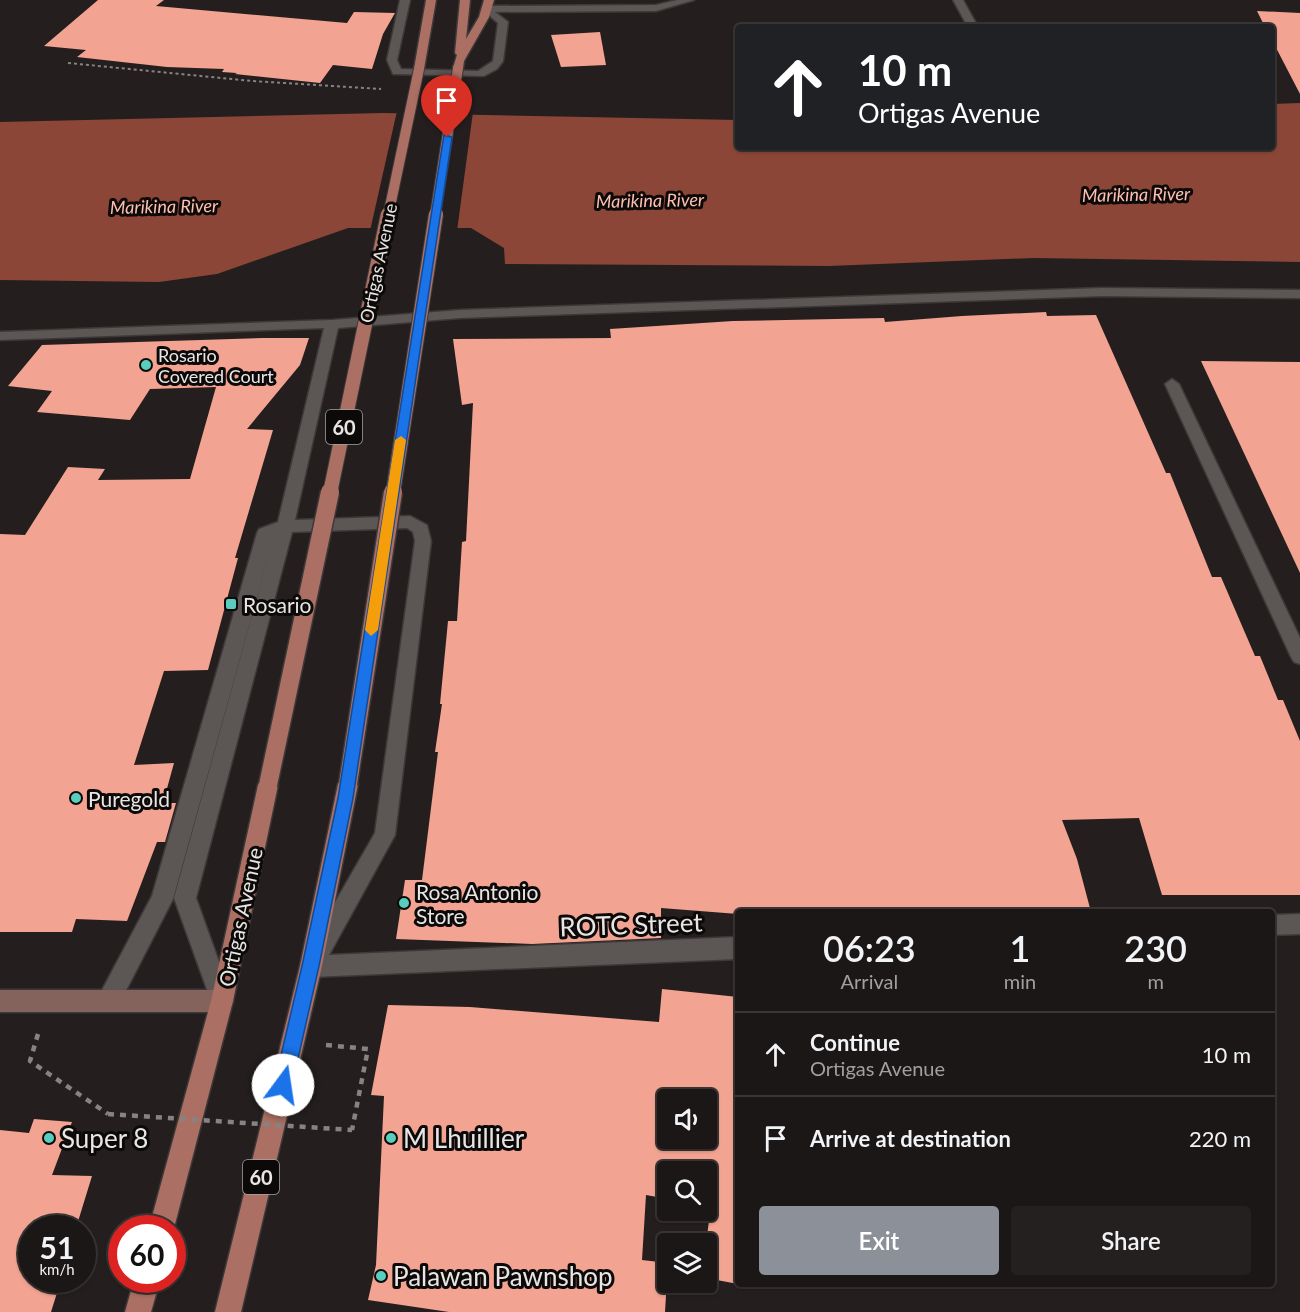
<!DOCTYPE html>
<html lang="en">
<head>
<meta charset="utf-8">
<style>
	body { margin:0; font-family:Lato,sans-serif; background:#24201f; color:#f1f3f6; height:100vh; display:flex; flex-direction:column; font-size:22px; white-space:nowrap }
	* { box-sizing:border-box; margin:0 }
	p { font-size:20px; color:#a09fa1 }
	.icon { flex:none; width:33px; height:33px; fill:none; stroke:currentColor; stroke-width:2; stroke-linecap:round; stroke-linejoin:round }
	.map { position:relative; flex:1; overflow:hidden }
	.details { position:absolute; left:735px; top:909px; width:540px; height:378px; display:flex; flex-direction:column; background:#1b1716; border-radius:6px; box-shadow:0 2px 4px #0004,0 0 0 2px #393635 }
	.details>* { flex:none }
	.hud { position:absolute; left:735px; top:24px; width:540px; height:126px; border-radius:6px; box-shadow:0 2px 4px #0004,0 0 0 2px #393635; background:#202124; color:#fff; overflow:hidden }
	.controls { position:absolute; left:657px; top:1089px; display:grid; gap:12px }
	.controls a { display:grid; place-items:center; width:60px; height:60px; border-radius:6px; background:#1b1716; box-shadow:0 2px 4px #0004,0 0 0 2px #393635; font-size:30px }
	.speed { position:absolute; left:18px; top:1215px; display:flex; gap:12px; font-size:30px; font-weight:700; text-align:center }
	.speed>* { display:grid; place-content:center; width:78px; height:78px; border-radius:50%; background:#1b1716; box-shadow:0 2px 4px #0004,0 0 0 2px #393635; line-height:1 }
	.speed small { font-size:15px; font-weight:400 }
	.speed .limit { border:9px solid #d22; background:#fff; color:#111 }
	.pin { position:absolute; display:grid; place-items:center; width:51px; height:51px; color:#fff; margin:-62px -26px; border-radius:50% 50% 50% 0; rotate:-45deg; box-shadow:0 0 6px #0007 }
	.pin .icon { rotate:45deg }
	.me { position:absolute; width:66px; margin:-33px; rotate:14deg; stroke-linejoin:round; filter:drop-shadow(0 0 4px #0008) }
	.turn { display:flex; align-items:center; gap:21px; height:126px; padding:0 24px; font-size:27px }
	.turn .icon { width:78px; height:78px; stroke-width:2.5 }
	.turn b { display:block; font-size:42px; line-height:51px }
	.eta { display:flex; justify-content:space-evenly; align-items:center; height:102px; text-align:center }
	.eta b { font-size:36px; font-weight:600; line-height:42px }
	.primary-button { display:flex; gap:12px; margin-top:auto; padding:12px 24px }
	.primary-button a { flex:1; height:69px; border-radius:6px; background:#8c9099; color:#fff; font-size:24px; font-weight:600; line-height:69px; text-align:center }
	.primary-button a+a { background:#24201f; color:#f1f3f6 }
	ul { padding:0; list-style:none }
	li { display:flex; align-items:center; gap:18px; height:84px; padding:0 24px; border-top:2px solid #393635 }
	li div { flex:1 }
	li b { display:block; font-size:22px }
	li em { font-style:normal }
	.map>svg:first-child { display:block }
	.water { fill:#8c4637 }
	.pier { fill:#241f1e }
	.building { fill:#f3a391; fill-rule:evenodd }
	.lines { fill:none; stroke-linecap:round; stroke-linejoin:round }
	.lane-casing { stroke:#3d3939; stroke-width:3 }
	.street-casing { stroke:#3d3939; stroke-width:3 }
	.secondary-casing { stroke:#3d3939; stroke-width:3 }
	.primary-casing { stroke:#3d3939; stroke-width:3 }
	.path-far1 { stroke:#878382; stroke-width:2; stroke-dasharray:3 3; stroke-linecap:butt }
	.path { stroke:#878382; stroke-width:4.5; stroke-dasharray:6 6; stroke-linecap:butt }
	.lane { fill:#5c5655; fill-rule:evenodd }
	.street { fill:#5c5655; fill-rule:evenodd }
	.secondary { fill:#84635c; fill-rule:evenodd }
	.primary { fill:#ab7063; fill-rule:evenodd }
	.primary-bridge-far2-casing { stroke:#3d3939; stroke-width:12; stroke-linecap:butt }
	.primary-bridge-far1-casing { stroke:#3d3939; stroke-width:16; stroke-linecap:butt }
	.primary-bridge-casing { stroke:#3d3939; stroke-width:21; stroke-linecap:butt }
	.path-bridge { stroke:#878382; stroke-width:4.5; stroke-dasharray:6 6; stroke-linecap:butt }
	.primary-bridge-far2 { stroke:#ab7063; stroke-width:10 }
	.primary-bridge-far1 { stroke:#ab7063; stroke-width:14 }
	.primary-bridge { stroke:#ab7063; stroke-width:18 }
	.route { fill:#1a73e8; stroke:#114b97; stroke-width:1.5 }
	.slow { fill:#f59e0b }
	.poi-dot { fill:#59cebf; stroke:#0c0909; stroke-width:2 }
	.labels { text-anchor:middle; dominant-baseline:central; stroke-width:6; stroke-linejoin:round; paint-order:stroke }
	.far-water-label { font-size:18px; font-style:italic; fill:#ffbfb0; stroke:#0c0909 }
	.far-street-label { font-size:18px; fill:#e9e5e5; stroke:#0c0909 }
	.far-poi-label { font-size:18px; fill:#e9e5e5; stroke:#0c0909; text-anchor:start }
	.shield { fill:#0c0909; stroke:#a7a3a3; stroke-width:1.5 }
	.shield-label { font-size:20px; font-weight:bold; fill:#e9e5e5 }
	.poi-label { font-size:21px; fill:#e9e5e5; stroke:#0c0909; text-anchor:start }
	.street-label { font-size:21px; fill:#e9e5e5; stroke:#0c0909 }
	.near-street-label { font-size:26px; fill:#e9e5e5; stroke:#0c0909 }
	.near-poi-label { font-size:26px; fill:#e9e5e5; stroke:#0c0909; text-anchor:start }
</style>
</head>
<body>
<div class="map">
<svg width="1300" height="1312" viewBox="0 0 1300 1312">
	<rect width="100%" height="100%" fill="#241f1e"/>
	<polygon class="water" points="1300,103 1300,262 1033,258 829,266 505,264 504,248 471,228 348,228 217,274 159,282 0,280 0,122 383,113 738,120 738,147 1272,147 1272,104"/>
	<polygon class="pier" points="397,111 473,112 457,231 370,231"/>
	<g class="building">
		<polygon points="98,0 164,0 156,6 347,23 354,12 395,13 383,34 372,69 333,65 320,83 235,74 237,73 222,72 224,69 167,67 77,57 86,50 44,46"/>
		<polygon points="1257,11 1300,13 1300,94 1272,40 1272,27 1265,27"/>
		<polygon points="600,32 606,65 561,67 551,35"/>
		<polygon points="1046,312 1047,316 1096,315 1166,473 1170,473 1212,577 1221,577 1255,656 1260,656 1278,700 1283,700 1300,741 1300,895 1162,895 1139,818 1062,820 1077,859 1091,912 738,912 738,914 661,908 661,938 532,944 396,939 405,880 422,880 438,752 435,752 442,704 440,704 448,621 457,621 462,542 466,541 473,403 462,405 453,339 611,338 610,329 733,321 884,318 885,322 962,316"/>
		<polygon points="262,338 309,338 300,365 247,429 273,430 235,558 238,558 208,670 164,671 134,765 174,763 163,803 176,803 165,842 157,842 127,921 76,919 72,932 0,932 0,534 25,535 68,467 105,469 98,480 190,479 216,387 150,389 130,420 37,412 52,391 8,386 42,345"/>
		<polygon points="1201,361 1300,362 1300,573"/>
		<path d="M662,989L738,997V1284L706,1278V1244L711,1205L706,1204V1172H668V1199L646,1195L642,1260L668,1263L665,1312H449L368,1300L376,1265L384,1096L371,1095L388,1005L470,1007L659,1022ZM668,1100H706V1138H668Z"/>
		<polygon points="34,1119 72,1122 52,1175 92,1176 76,1228 32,1228 32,1280 61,1280 51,1312 0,1312 0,1130 29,1133"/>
	</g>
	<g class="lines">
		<g class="lane-casing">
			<g id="lane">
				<polygon points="400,0 410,0 397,60 401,69 478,71 493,61 498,23 482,9 487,6 508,22 503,61 497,69 484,76 393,74 387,60"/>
				<polygon points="953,0 963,0 978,27 968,27"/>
				<polygon points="1172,379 1179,384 1300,638 1300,664 1294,662 1291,657 1165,384"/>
			</g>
		</g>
		<g class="street-casing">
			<g id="street">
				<polygon points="677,0 694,0 656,11 487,12 482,9 487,6 656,5"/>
				<polygon points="1102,288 1300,290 1300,298 1102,296 460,318 338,328 295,520 410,516 427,525 431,541 395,835 329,955 738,937 738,959 311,977 303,974 300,966 303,958 375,833 415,541 413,532 407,528 292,532 196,898 233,1001 230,1009 222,1012 214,1009 174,898 274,536 173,899 117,1008 109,1011 101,1008 98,1000 101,992 152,896 257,533 259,529 278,522 324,328 0,340 0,332 332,320 460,310"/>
				<polygon points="1300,914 1300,934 1272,935 1272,915"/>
			</g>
		</g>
		<g class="secondary-casing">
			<polygon id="secondary" points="0,990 222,990 230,993 233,1001 230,1009 222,1012 0,1012"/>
		</g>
		<g class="primary-casing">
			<g id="primary">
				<polygon points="426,0 436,0 424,69 419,72 414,69"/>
				<polygon points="460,0 470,0 466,39 479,17 484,0 494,0 489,17 464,61 463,68 458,71 453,68 457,55 455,53"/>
				<polygon points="348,775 355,778 358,784 322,966 241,1312 215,1312 300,966 338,784 341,778"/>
				<polygon points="268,776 275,779 278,785 233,1001 174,1228 172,1231 172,1228 149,1228 211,1001 258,785 261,779"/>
				<polygon points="134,1280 160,1280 151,1312 125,1312"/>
			</g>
		</g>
		<polyline class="path-far1" points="68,63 252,81 381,89"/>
		<g class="path">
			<polyline points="38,1034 30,1061 108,1114"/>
			<polyline points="326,1045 368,1049 352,1130"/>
		</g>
		<use href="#lane" class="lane"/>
		<use href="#street" class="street"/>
		<use href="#secondary" class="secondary"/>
		<use href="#primary" class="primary"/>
		<g class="primary-bridge-far2-casing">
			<g id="primary-bridge-far2">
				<polyline points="388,216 419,69"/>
				<polyline points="435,216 458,68"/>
			</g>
		</g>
		<g class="primary-bridge-far1-casing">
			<g id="primary-bridge-far1">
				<polyline points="330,493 388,214"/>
				<polyline points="393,493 436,214"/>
			</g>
		</g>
		<g class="primary-bridge-casing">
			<g id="primary-bridge">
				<polyline points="348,784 393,492"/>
				<polyline points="268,785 330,492"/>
			</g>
		</g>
		<polyline class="path-bridge" points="108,1114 352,1130"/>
		<use href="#primary-bridge-far2" class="primary-bridge-far2"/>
		<use href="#primary-bridge-far1" class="primary-bridge-far1"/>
		<use href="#primary-bridge" class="primary-bridge"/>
	</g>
	<polygon class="route" points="444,135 452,137 353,798 319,966 292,1085 290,1091 283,1094 277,1091 274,1085 302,966 338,798"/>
	<polygon class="slow" points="401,436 406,440 378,630 371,636 365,630 395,440"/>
	<g class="poi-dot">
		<circle cx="146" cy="365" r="6"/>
		<rect x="225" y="598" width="12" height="12" rx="3"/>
		<circle cx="76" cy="798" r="6"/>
		<circle cx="404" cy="903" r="6"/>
		<circle cx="49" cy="1138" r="6"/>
		<circle cx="391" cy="1138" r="6"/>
		<circle cx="381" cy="1276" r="6"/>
	</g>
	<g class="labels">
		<g class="far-water-label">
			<text transform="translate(1136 194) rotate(-1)">Marikina River</text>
			<text transform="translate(650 200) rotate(-1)">Marikina River</text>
			<text transform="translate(164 206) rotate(-1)">Marikina River</text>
		</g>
		<g class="far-street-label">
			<text transform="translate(378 263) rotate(-78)">Ortigas Avenue</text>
		</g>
		<g class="far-poi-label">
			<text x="158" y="355">Rosario<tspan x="158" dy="21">Covered Court</tspan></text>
		</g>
		<g class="shield">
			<rect x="326" y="410" width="36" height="34" rx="4.5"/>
			<rect x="243" y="1160" width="36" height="34" rx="4.5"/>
		</g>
		<g class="shield-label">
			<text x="344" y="427">60</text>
			<text x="261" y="1177">60</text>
		</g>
		<g class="poi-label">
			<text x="243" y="604">Rosario</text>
			<text x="88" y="798">Puregold</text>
			<text x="416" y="891">Rosa Antonio<tspan x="416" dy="24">Store</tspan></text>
		</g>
		<g class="street-label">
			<text transform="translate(240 917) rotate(-78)">Ortigas Avenue</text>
		</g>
		<g class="near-street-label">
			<text transform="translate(631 924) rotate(-2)">ROTC Street</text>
		</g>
		<g class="near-poi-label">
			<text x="61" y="1138">Super 8</text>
			<text x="403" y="1138">M Lhuillier</text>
			<text x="393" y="1276">Palawan Pawnshop</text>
		</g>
	</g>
</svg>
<div class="controls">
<a><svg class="icon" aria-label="sound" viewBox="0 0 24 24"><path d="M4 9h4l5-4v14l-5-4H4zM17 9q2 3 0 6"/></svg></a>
<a><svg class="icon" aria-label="search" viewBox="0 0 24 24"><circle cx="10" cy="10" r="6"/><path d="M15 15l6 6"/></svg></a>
<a><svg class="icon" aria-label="layers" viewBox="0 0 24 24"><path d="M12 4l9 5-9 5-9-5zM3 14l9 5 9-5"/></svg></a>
</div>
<div class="speed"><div>51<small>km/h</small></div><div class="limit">60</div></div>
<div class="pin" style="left:447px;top:137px;background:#d93025"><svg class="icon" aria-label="arrive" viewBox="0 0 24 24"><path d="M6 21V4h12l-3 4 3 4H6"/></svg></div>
<svg class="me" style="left:283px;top:1085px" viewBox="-20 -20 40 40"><circle r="19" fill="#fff"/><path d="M0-13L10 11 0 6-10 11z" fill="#1a73e8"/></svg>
<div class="hud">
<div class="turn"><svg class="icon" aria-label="ahead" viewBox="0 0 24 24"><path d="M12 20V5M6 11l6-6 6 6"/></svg><div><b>10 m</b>Ortigas Avenue</div></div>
</div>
<section class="details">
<div class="eta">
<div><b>06:23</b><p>Arrival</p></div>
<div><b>1</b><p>min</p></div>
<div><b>230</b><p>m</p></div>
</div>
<ul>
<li><svg class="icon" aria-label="ahead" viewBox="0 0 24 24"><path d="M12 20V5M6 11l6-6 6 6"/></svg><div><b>Continue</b><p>Ortigas Avenue</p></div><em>10 m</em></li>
<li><svg class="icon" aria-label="arrive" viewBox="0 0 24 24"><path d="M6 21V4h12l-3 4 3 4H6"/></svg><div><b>Arrive at destination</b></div><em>220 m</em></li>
</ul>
<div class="primary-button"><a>Exit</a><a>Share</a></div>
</section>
</div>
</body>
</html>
